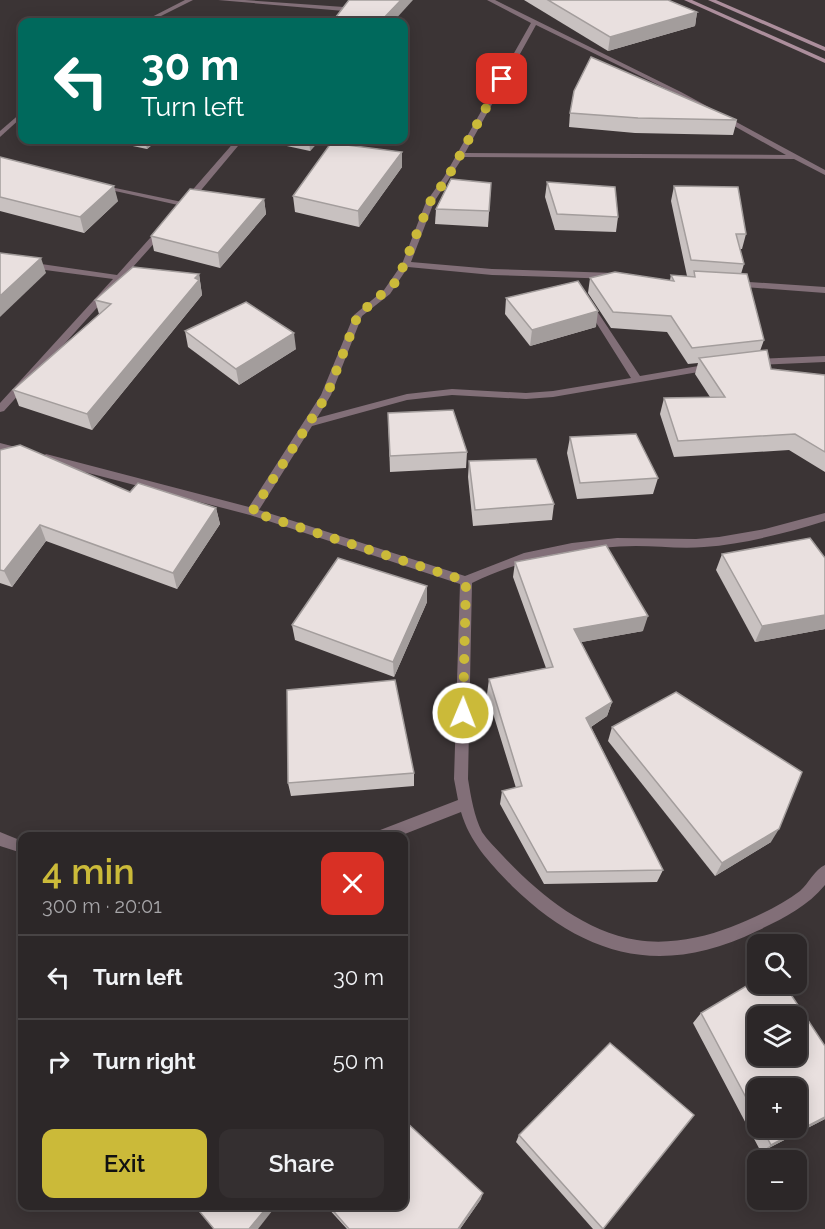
<!DOCTYPE html>
<html lang="en">
<head>
<meta charset="utf-8">
<style>
	body { margin:0; font-family:Raleway,sans-serif; background:#342f30; color:#f1f3f6; height:100vh; display:flex; flex-direction:column; font-size:22px; white-space:nowrap }
	* { box-sizing:border-box; margin:0 }
	p { font-size:20px; color:#a6a5a8 }
	.icon { flex:none; width:33px; height:33px; fill:none; stroke:currentColor; stroke-width:2; stroke-linecap:round; stroke-linejoin:round }
	.map { position:relative; flex:1; overflow:hidden }
	.sheet { position:absolute; left:18px; top:832px; width:390px; height:378px; display:flex; flex-direction:column; background:#2c2728; border-radius:12px; box-shadow:0 3px 15px #0003,0 0 0 2px #484445 }
	.sheet>* { flex:none }
	.banner { position:absolute; left:18px; top:18px; width:390px; height:126px; border-radius:12px; box-shadow:0 3px 15px #0003,0 0 0 2px #484445; background:#00695c; color:#fff; overflow:hidden }
	.buttons { position:absolute; left:747px; top:934px; display:grid; gap:12px }
	.buttons a { display:grid; place-items:center; width:60px; height:60px; border-radius:12px; background:#2c2728; box-shadow:0 3px 15px #0003,0 0 0 2px #484445; font-size:30px }
	.pin { position:absolute; display:grid; place-items:center; width:51px; height:51px; color:#fff; margin:-26px; border-radius:12px; box-shadow:0 3px 9px #0006 }
	.me { position:absolute; width:66px; margin:-33px; rotate:1deg; stroke-linejoin:round; filter:drop-shadow(0 0 4px #0008) }
	.turn { display:flex; align-items:center; gap:21px; height:126px; padding:0 24px; font-size:27px }
	.turn .icon { width:78px; height:78px; stroke-width:2.5 }
	.turn b { display:block; font-size:42px; line-height:51px }
	.round { display:grid; place-items:center; flex:none; width:63px; height:63px; border-radius:12px; background:#342f30 }
	.overview { display:flex; align-items:center; justify-content:space-between; height:102px; padding:0 24px }
	h1 { font-size:36px; font-weight:600; line-height:45px; color:#cbba39 }
	.button { display:flex; gap:12px; margin-top:auto; padding:12px 24px }
	.button a { flex:1; height:69px; border-radius:12px; background:#cbba39; color:#111; font-size:24px; font-weight:600; line-height:69px; text-align:center }
	.button a+a { background:#342f30; color:#f1f3f6 }
	ul { padding:0; list-style:none }
	li { display:flex; align-items:center; gap:18px; height:84px; padding:0 24px; border-top:2px solid #484445 }
	li div { flex:1 }
	li b { display:block; font-size:22px }
	li em { font-style:normal }
	.map>svg:first-child { display:block }
	.lines { fill:none; stroke-linecap:round; stroke-linejoin:round }
	.minor { fill:#826f78; fill-rule:evenodd }
	.secondary { fill:#ac8e9c; fill-rule:evenodd }
	.wall { fill:#c8c1c0; fill-rule:evenodd }
	.shaded-wall { fill:#a39d9c }
	.building { fill:#e9e0df; stroke:#a39d9c; stroke-width:1.5; fill-rule:evenodd }
	.route { stroke:#cbba39; stroke-width:10; stroke-dasharray:0 18 }
</style>
</head>
<body>
<div class="map">
<svg width="825" height="1229" viewBox="0 0 825 1229">
	<rect width="100%" height="100%" fill="#3b3435"/>
	<g class="lines">
		<g class="minor">
			<polygon points="185,0 193,0 149,22 142,22"/>
			<polygon points="218,0 245,0 344,7 347,9 344,11"/>
			<path d="M487,0H495L681,92L825,170V175L794,159L463,157L434,202L411,262L492,269L615,273L619,276L615,279L492,275L408,267L390,294L362,316L331,395L317,418L407,394L452,389L526,393L553,391L631,378L585,305L589,302L593,305L640,376L710,364L715,367L710,370L553,397L526,399L452,395L407,400L312,426L259,510L465,576L524,553L572,543L617,538L696,539L719,537L765,529L825,513V521C786,533 745,544 704,547C681,549 658,546 636,546C578,547 524,558 472,583L468,779C471,797 474,816 482,832C488,841 496,848 503,856C539,894 583,931 637,940C668,945 702,938 731,927C754,918 780,906 800,891C809,883 815,869 825,865V885C807,907 782,919 757,931C663,977 586,958 512,886C490,863 470,843 461,812L397,837H373L375,832L458,800L454,779L460,584L250,515L46,462L41,458L46,454L249,507L321,395L354,315L384,290L402,264L426,202L444,177L531,23ZM536,25L677,94L786,155L465,153Z"/>
			<polygon points="22,112 22,117 0,137 0,131"/>
			<polygon points="236,140 243,140 187,207 97,187 101,185 182,202"/>
			<polygon points="159,228 166,230 124,277 124,280 121,281 4,411 0,412 0,403 113,279 0,264 0,258 117,275"/>
			<polygon points="734,281 825,287 825,293 731,286 730,284"/>
			<polygon points="825,356 825,362 754,365 749,362 754,359"/>
			<polygon points="0,443 27,450 28,452 23,455 0,449"/>
			<polygon points="0,832 22,841 22,853 0,846"/>
		</g>
		<g class="secondary">
			<polygon points="684,0 692,0 825,59 825,63"/>
			<polygon points="708,0 716,0 825,47 825,51"/>
		</g>
	</g>
	<g class="wall">
		<polygon points="524,0 668,0 697,12 695,26 608,51"/>
		<polygon points="570,113 737,120 733,135 635,133 569,127"/>
		<polygon points="104,140 158,140 147,149"/>
		<polygon points="259,140 320,140 310,151"/>
		<polygon points="402,152 402,167 359,227 295,212 293,196"/>
		<polygon points="0,157 118,201 84,233 0,211"/>
		<polygon points="547,182 618,217 616,232 555,230 545,197"/>
		<polygon points="491,183 488,227 435,224 436,209"/>
		<polygon points="674,186 746,234 742,249 740,249 744,264 741,274 764,340 760,351 771,369 825,375 825,472 789,450 674,457 660,414 664,398 710,397 695,374 698,363 688,364 667,332 611,328 588,293 590,278 670,280 671,275 687,276 671,201"/>
		<polygon points="264,199 266,214 220,268 154,251 151,236"/>
		<polygon points="199,274 202,295 92,430 19,406 13,390 99,314 95,300"/>
		<polygon points="506,298 596,327 530,346 505,314"/>
		<polygon points="185,331 296,349 239,385 188,347"/>
		<polygon points="388,413 467,452 466,468 390,472"/>
		<polygon points="570,437 658,478 653,494 577,499 567,453"/>
		<polygon points="0,450 130,492 216,508 220,524 177,589 46,541 12,587 0,583"/>
		<polygon points="469,461 554,504 552,520 473,526 468,477"/>
		<polygon points="722,554 825,558 825,629 755,642 716,570"/>
		<polygon points="515,562 643,631 581,642 612,702 607,716 591,727 663,870 657,882 544,884 500,804 502,791 516,788 487,694 489,679 546,668 513,577"/>
		<polygon points="427,586 427,602 394,677 295,640 292,625"/>
		<polygon points="612,727 771,842 715,876 608,741"/>
		<polygon points="414,773 414,786 291,796 288,783"/>
		<path d="M701,1013L825,1046V1119L761,1152L693,1023ZM758,1089L796,1128H758Z"/>
		<polygon points="519,1135 604,1229 593,1229 516,1142"/>
		<polygon points="481,1199 460,1229 347,1229 326,1206 404,1206"/>
	</g>
	<g class="shaded-wall">
		<polygon points="401,0 413,0 393,22 380,22"/>
		<polygon points="697,12 695,26 608,51 610,37"/>
		<polygon points="145,140 158,140 147,149"/>
		<polygon points="309,140 320,140 310,151"/>
		<polygon points="402,152 402,167 359,227 358,211"/>
		<polygon points="114,186 118,201 84,233 80,217"/>
		<polygon points="264,199 266,214 220,268 218,253"/>
		<polygon points="41,258 46,273 0,317 0,296"/>
		<polygon points="199,274 202,295 92,430 87,414"/>
		<polygon points="598,311 596,327 530,346 532,330"/>
		<polygon points="294,333 296,349 239,385 236,369"/>
		<polygon points="216,508 220,524 177,589 173,573"/>
		<polygon points="40,525 46,541 12,587 4,571"/>
		<polygon points="427,586 427,602 394,677 393,662"/>
		<polygon points="825,615 825,629 755,642 762,626"/>
		<polygon points="648,616 643,631 571,644 574,629"/>
		<polygon points="612,702 607,716 583,732 586,718"/>
		<polygon points="779,829 771,842 715,876 722,863"/>
		<polygon points="825,1117 825,1119 761,1152 771,1145"/>
		<polygon points="483,1193 481,1199 460,1229 458,1229"/>
		<polygon points="268,1206 276,1206 258,1229 249,1229"/>
	</g>
	<g class="building">
		<polygon points="349,0 401,0 380,22 332,22"/>
		<polygon points="548,0 668,0 697,12 610,37"/>
		<polygon points="591,57 737,120 638,118 570,113 574,91"/>
		<polygon points="331,143 402,152 358,211 293,196"/>
		<polygon points="0,157 114,186 80,217 0,197"/>
		<polygon points="451,179 491,183 489,211 436,209"/>
		<polygon points="547,182 615,187 618,217 557,214"/>
		<polygon points="674,186 738,187 746,234 736,234 744,264 691,260"/>
		<polygon points="190,189 264,199 218,253 151,236"/>
		<polygon points="0,253 41,258 0,296"/>
		<polygon points="133,267 199,274 195,278 199,280 87,414 13,390 111,304 95,300"/>
		<polygon points="694,271 747,274 764,340 692,348 671,316 613,312 590,278 615,272 674,281 671,275 695,277"/>
		<polygon points="578,281 598,311 532,330 506,298"/>
		<polygon points="246,302 294,333 236,369 185,331"/>
		<polygon points="767,350 771,369 825,375 825,452 795,434 678,441 664,398 725,397 699,358"/>
		<polygon points="453,410 467,452 390,456 388,413"/>
		<polygon points="636,434 658,478 580,483 570,437"/>
		<polygon points="20,445 130,492 138,483 216,508 173,573 40,525 4,571 0,570 0,450"/>
		<polygon points="536,459 554,504 475,510 469,461"/>
		<polygon points="810,538 825,558 825,615 762,626 722,554"/>
		<polygon points="606,545 648,616 574,629 612,702 586,718 663,870 547,872 502,791 522,786 489,679 553,667 515,562"/>
		<polygon points="338,558 427,586 393,662 292,625"/>
		<polygon points="395,680 414,773 288,783 287,690"/>
		<polygon points="676,692 802,772 779,829 722,863 612,727"/>
		<path d="M758,979V984H784L825,1046V1117L771,1145L762,1128H796V1089H758V1120L701,1013ZM758,1017H796V1056H758Z"/>
		<polygon points="610,1043 694,1115 603,1229 519,1135"/>
		<polygon points="404,1120 483,1193 458,1229 349,1229 329,1206 404,1206"/>
		<polygon points="195,1206 268,1206 249,1229 214,1229"/>
	</g>
	<g class="lines">
		<polyline class="route" points="463,713 466,581 252,512 327,395 358,315 397,281 430,202 448,177 502,79"/>
	</g>
</svg>
<div class="buttons">
<a><svg class="icon" aria-label="search" viewBox="0 0 24 24"><circle cx="10" cy="10" r="6"/><path d="M15 15l6 6"/></svg></a>
<a><svg class="icon" aria-label="layers" viewBox="0 0 24 24"><path d="M12 4l9 5-9 5-9-5zM3 14l9 5 9-5"/></svg></a>
<a>+</a>
<a>−</a>
</div>
<div class="pin" style="left:502px;top:79px;background:#d93025"><svg class="icon" aria-label="arrive" viewBox="0 0 24 24"><path d="M6 21V4h12l-3 4 3 4H6"/></svg></div>
<svg class="me" style="left:463px;top:713px" viewBox="-20 -20 40 40"><circle r="17" fill="#cbba39" stroke="#fff" stroke-width="3"/><path d="M0-11L8 9 0 5-8 9z" fill="#fff"/></svg>
<div class="banner">
<div class="turn"><svg class="icon" aria-label="left" viewBox="0 0 24 24"><path d="M17 20v-9H6M10 6l-5 5 5 5"/></svg><div><b>30 m</b>Turn left</div></div>
</div>
<section class="sheet">
<div class="overview"><div><h1>4 min</h1><p>300 m · 20:01</p></div><a class="round" style="background:#d93025;color:#fff"><svg class="icon" aria-label="close" viewBox="0 0 24 24"><path d="M6 6l12 12M18 6L6 18"/></svg></a></div>
<ul>
<li><svg class="icon" aria-label="left" viewBox="0 0 24 24"><path d="M17 20v-9H6M10 6l-5 5 5 5"/></svg><div><b>Turn left</b></div><em>30 m</em></li>
<li><svg class="icon" aria-label="right" viewBox="0 0 24 24"><path d="M7 20v-9h11M14 6l5 5-5 5"/></svg><div><b>Turn right</b></div><em>50 m</em></li>
</ul>
<div class="button"><a>Exit</a><a>Share</a></div>
</section>
</div>
</body>
</html>
